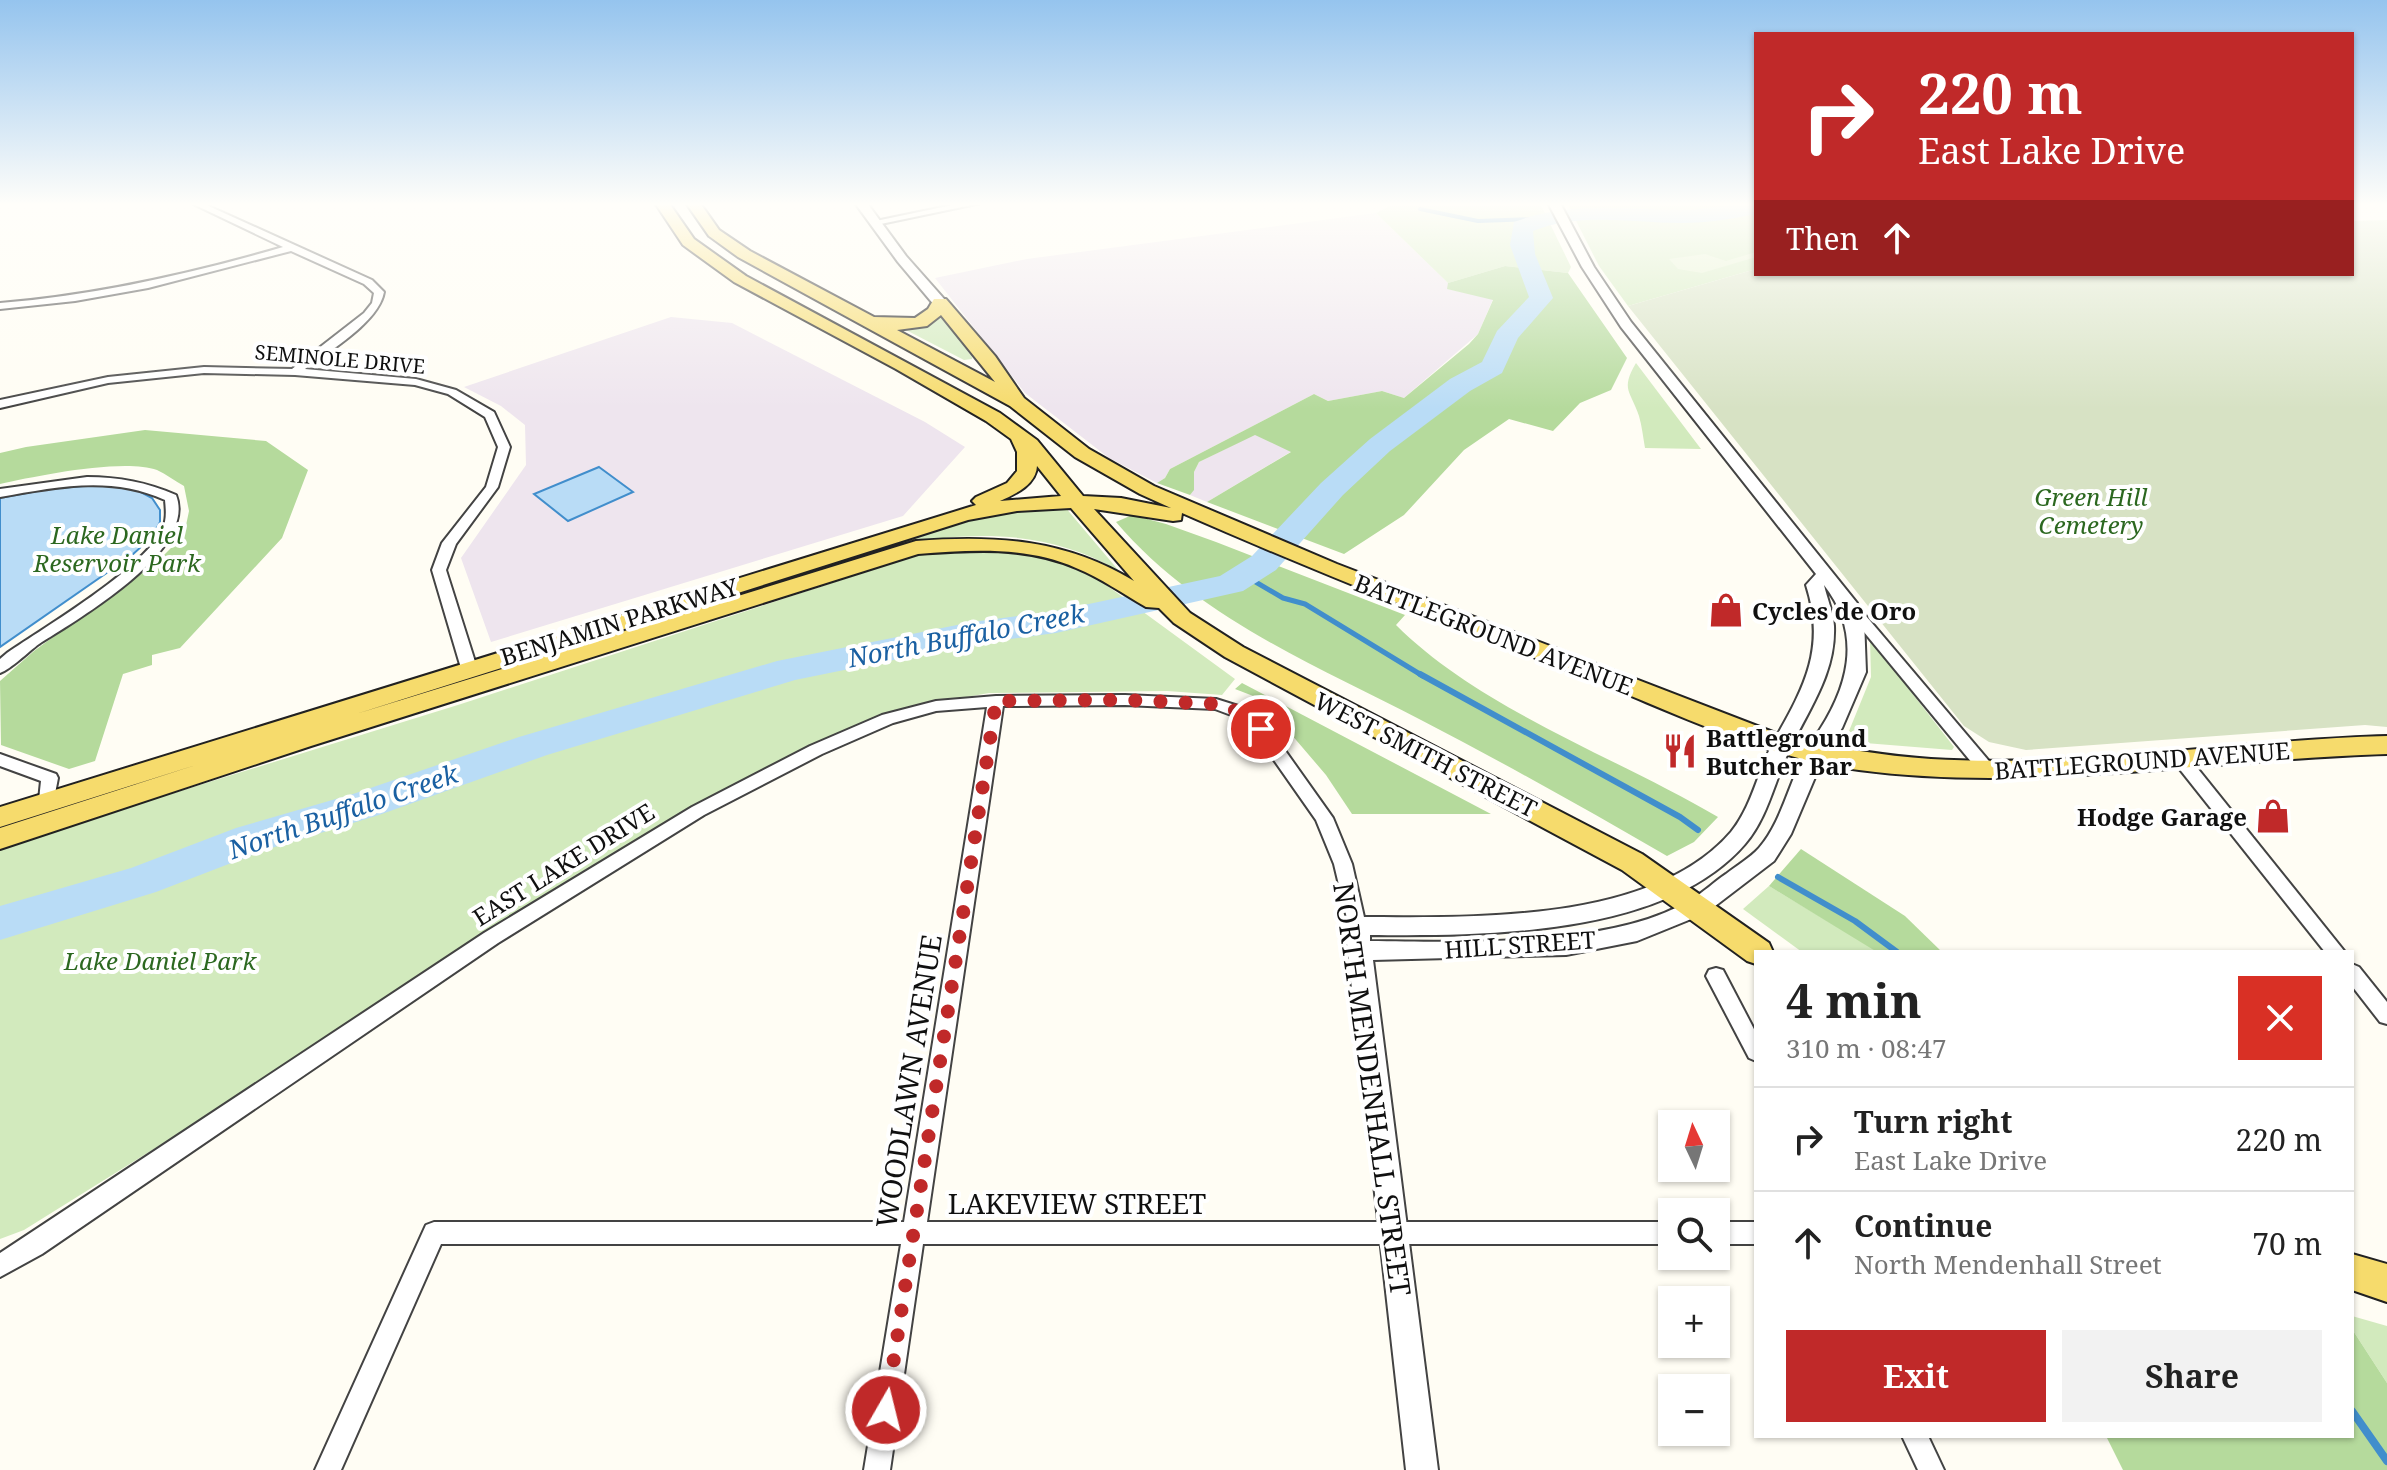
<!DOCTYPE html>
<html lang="en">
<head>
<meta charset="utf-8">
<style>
	body { margin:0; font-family:"Noto Serif",serif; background:#f2f2f2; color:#222; height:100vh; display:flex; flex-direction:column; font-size:30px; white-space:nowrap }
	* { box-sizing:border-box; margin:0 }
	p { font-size:26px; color:#767676 }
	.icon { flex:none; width:44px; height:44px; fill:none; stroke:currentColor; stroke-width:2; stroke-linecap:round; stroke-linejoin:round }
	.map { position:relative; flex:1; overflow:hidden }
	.sheet { position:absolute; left:1754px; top:950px; width:600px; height:488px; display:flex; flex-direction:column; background:#fff; border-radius:0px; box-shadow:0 2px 6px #0004 }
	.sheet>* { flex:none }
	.hud { position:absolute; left:1754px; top:32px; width:600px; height:244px; border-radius:0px; box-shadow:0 2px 6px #0004; background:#c02929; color:#fff; overflow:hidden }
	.needle { width:52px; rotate:356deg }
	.tools { position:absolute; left:1658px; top:1110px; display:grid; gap:16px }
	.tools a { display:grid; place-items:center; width:72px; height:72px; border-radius:0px; background:#fff; box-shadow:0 2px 6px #0004; font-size:40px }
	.pin { position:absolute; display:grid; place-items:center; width:68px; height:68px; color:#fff; margin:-34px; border:4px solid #fff; border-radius:50%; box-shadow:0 2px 8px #0007 }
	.me { position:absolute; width:88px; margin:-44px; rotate:8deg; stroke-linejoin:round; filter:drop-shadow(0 0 6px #0008) }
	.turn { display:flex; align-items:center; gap:28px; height:168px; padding:0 32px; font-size:36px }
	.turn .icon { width:104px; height:104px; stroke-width:2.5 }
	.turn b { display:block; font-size:56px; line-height:68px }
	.then { display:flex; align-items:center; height:76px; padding:0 32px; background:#0003; gap:16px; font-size:30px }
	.round { display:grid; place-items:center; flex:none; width:84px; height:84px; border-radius:0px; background:#f2f2f2 }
	.overview { display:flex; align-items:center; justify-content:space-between; height:136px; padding:0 32px }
	h1 { font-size:48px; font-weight:700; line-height:60px }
	.primary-button { display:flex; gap:16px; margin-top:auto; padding:16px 32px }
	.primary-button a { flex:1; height:92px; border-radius:0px; background:#c02929; color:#fff; font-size:32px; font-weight:700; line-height:92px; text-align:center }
	.primary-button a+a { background:#f2f2f2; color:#222 }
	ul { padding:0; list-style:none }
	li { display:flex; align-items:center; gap:24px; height:104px; padding:0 32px; border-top:2px solid #e0e0e0 }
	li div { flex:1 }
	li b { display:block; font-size:30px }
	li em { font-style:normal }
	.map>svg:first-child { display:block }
	.industrial { fill:#eee5ee }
	.green { fill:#d2eabd }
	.forest { fill:#b5da9c }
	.cemetery { fill:#d7e2c4 }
	.pitch { fill:#e3f1ce }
	.water { fill:#b9dcf6; stroke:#418ecc; stroke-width:2 }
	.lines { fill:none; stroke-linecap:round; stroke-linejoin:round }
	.stream-far3 { stroke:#418ecc; stroke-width:4 }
	.stream-far2 { stroke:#418ecc; stroke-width:5 }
	.stream-far1 { stroke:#418ecc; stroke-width:6 }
	.stream { stroke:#418ecc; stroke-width:8 }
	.river { fill:#b9dcf6; fill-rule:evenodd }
	.minor-casing { stroke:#434343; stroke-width:4 }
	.tertiary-casing { stroke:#434343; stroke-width:4 }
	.primary-casing { stroke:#212121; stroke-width:4 }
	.minor { fill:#fff; fill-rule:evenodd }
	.tertiary { fill:#fff; fill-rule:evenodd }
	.primary { fill:#f6db6c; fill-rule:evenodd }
	.route { stroke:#c02929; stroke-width:14; stroke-dasharray:0 25.2 }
	.labels { text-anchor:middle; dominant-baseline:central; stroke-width:8; stroke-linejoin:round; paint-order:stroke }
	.far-street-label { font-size:20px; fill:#101010; stroke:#fff }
	.park-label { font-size:24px; font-style:italic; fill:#2c6820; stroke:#fff }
	.poi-label { font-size:24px; font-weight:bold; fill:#101010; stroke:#fff; text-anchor:start }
	.street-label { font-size:24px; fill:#101010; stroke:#fff }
	.water-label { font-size:26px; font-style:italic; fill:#1a60a2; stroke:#fff }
	.near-street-label { font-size:28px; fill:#101010; stroke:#fff }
</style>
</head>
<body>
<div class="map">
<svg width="2387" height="1470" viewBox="0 0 2387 1470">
	<rect width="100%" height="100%" fill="#fffdf4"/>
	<g class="industrial">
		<polygon points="1376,213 1448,283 1448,289 1493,299 1478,334 1404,398 1382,391 1328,401 1314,394 1170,469 1165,478 1157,483 1109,458 1025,393 935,278 1027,259"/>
		<polygon points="671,317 732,323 925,422 965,447 903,516 491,642 461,558 526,465 525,425 501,406 464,387"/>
		<polygon points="1255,434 1292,451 1207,502 1190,495 1194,489 1194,472 1199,462"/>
	</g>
	<g class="green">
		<polygon points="1396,203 1471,206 1540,203 1571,267 1568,273 1505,266 1448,283 1376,213"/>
		<polygon points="1567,203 1756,203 1756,269 1628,306 1599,266"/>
		<polygon points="942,317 972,357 972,359 964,360 906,330"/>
		<path d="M1636,363L1701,449L1645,448C1643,437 1642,426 1639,416C1631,391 1620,390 1636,363Z"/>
		<path d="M1065,507L1119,571C1051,531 980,531 904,543L902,540L983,516Z"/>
		<polygon points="1004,549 1083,568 1235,679 1222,695 1167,691 989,693 944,701 888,716 723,790 578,874 279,1071 24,1230 0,1239 0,847 461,704 918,555"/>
		<polygon points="1870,639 1954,747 1952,750 1865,743 1849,731 1871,677"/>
		<polygon points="1769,886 1871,947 1877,952 1802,952 1743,909"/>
		<polygon points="2352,1316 2387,1326 2387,1383 2352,1329"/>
	</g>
	<g class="forest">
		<polygon points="1505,266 1568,273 1627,358 1611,390 1580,403 1553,431 1509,419 1464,450 1404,515 1344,554 1207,502 1291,452 1255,435 1199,462 1194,472 1194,490 1190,495 1157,483 1165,478 1170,469 1314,394 1328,401 1382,391 1404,398 1469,344 1478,334 1493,300 1447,289 1448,283"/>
		<path d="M145,430L266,441L308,470L282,538L180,648L152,655V665L123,674L95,761L69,769L1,745L0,681L34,651L163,556L184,535L189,511L184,486C175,481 166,474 157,470C123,458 36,476 0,484V453L26,447Z"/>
		<path d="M1132,515L1166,524L1216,542L1405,615L1396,625C1480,709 1616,757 1718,817L1694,842L1667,856C1586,809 1504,763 1421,720C1313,664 1197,617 1116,522Z"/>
		<polygon points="1242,683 1491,814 1352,814 1326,775 1261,699 1235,689"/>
		<polygon points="1801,849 1905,916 1942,952 1877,952 1769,886"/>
		<polygon points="2352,1329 2387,1383 2387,1470 2123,1470 2106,1436 2352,1436"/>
	</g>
	<polygon class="cemetery" points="2387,220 2387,727 2365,725 2026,750 1989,742 1964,726 1628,306 1756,269 1756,274 2352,274 2352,221"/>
	<polygon class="pitch" points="1756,252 1756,257 1702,273 1678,269 1669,259 1705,254 1726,261"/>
	<g class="water">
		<polygon points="599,467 633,492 568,521 534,494"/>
		<polygon points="106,484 137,490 152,498 160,510 160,522 152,537 131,556 0,647 0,498 48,489"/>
	</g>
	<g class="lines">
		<polyline class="stream-far3" points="1420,209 1478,221 1537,219"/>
		<polyline class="stream-far2" points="1242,574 1283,598 1305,604 1423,676"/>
		<g class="stream-far1">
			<polyline points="1420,674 1680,817 1698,830"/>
			<polyline points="1778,877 1855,921 1897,952"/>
		</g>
		<polyline class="stream" points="2352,1411 2387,1461"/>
		<path class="river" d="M1756,203V214C1731,219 1707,223 1681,223C1631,223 1580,212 1533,231L1535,254L1553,298L1518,338L1502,373L1470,391L1390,451L1343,495L1276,570L1243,591L1056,633L972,644L795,680L547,755L379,815L265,850L156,892L0,940V906L131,868L236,828L353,794L519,737L777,661L972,622L1056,611L1220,576L1252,556L1321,483L1370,439L1450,379L1482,362L1497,331L1529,297L1510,245L1514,222C1572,200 1627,210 1687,210C1711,209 1733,203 1756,203Z"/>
		<g class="minor-casing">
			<g id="minor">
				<path d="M191,203H202L372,280L384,292C379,322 329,351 305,369L416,379L456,390L494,412L510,447L498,487L456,544L446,570L477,668L474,671H464L461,668L432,570L442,543L486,487L498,447L485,417L448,394L415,385L295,375L204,373L108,383L0,408V400L108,377L204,367L292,369L364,313L372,303L374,293L364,284L291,251L148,288L75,301L0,309V303C97,295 190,274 283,247Z"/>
				<polygon points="962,203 981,203 876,225 871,222"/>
				<path d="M87,477C119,477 146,482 176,495C198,550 78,619 39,644C28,652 11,669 0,673V659L7,653C45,627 143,569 162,530C167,521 166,510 165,500C111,475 56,487 0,497V489Z"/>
				<polygon points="1850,602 1855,603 1994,767 1996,771 1994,775 1982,775 1845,609 1843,606 1845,603"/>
				<polygon points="1125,695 1216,699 1251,710 1267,725 1333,818 1352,864 1366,926 1364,931 1357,933 1350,931 1334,864 1316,820 1255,733 1239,718 1215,709 1125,705 1003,706 927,1222 1672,1222 1672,1244 923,1244 890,1470 864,1470 901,1244 441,1244 341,1470 315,1470 426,1225 434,1222 904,1222 987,707 936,711 893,723 822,754 704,815 498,943 42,1254 0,1277 0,1253 484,933 692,807 810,746 882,715 936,701 996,696"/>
				<polygon points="2180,752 2186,754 2345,952 2325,952 2174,762 2172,758"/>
				<polygon points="0,754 56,774 58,778 53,804 41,804 39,800 41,781 0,766"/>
				<polygon points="2352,964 2359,967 2387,1002 2387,1024 2380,1022 2352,986"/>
				<polygon points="1716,968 1723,970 1756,1033 1756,1061 1749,1058 1706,976 1709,970"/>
				<rect x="1716" y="1222" width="40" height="22"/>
				<polygon points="1902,1436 1928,1436 1944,1470 1918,1470"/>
			</g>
		</g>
		<g class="tertiary-casing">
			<g id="tertiary">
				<polygon points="855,203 867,203 906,256 945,300 945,306 935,306 898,262"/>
				<path d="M1548,203H1560L1594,267L1631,322L1857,603L1864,619L1866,672L1842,728L1824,756L1791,834L1774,861L1706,913L1637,941L1566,955L1373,960L1438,1470H1406L1345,926L1349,920L1357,917C1469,917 1651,925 1731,832C1753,805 1758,769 1775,739C1805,686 1826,647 1806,585L1816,574L1621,327L1582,267ZM1824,585C1864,636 1848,690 1813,740C1790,773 1785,818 1759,848C1750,858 1736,866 1726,874C1714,882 1704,892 1692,899C1614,948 1461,942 1370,941V935C1482,936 1665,937 1745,844C1768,817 1774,782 1789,751C1808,710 1836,674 1834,626C1833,612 1827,598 1824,585Z"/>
			</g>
		</g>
		<g class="primary-casing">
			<g id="primary">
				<path d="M655,203H669L694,239L746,276L1000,413L1037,440L1083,496L1121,498L1171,508L1140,494L1075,457L1010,406L738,257L709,236L686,203H700L719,230L750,251L874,317L915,318L928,309L934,299H946L995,356L1024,398L1089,449L1154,486L1337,564L1786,737C1834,747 1882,756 1931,759C2082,768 2235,740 2387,736V754C2211,759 2034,793 1859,770C1767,758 1682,716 1597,682C1458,628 1319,573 1182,513L1181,520L1173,521L1094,509L1190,613L1243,647L1642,854L1769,943L1773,952H1756V964L1747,961L1622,870L1225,657L1174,623L1159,608L1146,607C1123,594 1101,578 1076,568C1026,546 971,550 918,554L311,746L0,849V828L199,764L0,827V807L976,505L972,501L976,497L1007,483L1017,471V452L1011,439L986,421L896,369L734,282L683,245ZM941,315L995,382L897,330L927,326ZM1037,466L1061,496L1000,501C1015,494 1036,485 1037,466ZM1071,508L1134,581C1065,539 995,535 916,541L356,714L968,520L1017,511Z"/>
				<polygon points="2352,1254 2387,1264 2387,1302 2352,1290"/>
			</g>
		</g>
		<use href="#minor" class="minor"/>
		<use href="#tertiary" class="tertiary"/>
		<use href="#primary" class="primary"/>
	</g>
	<linearGradient id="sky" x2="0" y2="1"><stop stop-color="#95c4ee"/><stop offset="0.5" stop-color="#fffefa"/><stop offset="1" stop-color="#fffefa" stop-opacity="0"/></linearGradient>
	<rect width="2387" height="409" fill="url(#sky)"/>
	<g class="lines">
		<polyline class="route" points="886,1410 996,701 1125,700 1216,704 1245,714 1261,729"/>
	</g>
	<defs>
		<g id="shop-bare" transform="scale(2.76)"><path d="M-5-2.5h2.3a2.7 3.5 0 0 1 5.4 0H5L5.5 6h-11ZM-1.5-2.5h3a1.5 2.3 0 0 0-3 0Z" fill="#c02929" stroke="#fff" stroke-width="2.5" paint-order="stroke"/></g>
		<g id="restaurant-bare" transform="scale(2.76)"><path d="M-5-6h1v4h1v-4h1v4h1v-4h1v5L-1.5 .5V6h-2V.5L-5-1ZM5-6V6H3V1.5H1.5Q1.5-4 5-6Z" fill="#c02929" stroke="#fff" stroke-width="2.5" paint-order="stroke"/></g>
	</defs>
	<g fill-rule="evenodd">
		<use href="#shop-bare" x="1726" y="610"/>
		<use href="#restaurant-bare" x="1680" y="751"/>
		<use href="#shop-bare" x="2273" y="816"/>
	</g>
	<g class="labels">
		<g class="far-street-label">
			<text transform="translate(340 359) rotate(5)">SEMINOLE DRIVE</text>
		</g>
		<g class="park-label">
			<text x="2091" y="496">Green Hill<tspan x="2091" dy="28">Cemetery</tspan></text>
			<text x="117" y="534">Lake Daniel<tspan x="117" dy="28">Reservoir Park</tspan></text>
			<text x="160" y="960">Lake Daniel Park</text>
		</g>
		<g class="poi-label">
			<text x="1752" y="610">Cycles de Oro</text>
			<text x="1706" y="737">Battleground<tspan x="1706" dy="28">Butcher Bar</tspan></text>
			<text x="2247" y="816" text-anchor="end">Hodge Garage</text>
		</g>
		<g class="street-label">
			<text transform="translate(619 621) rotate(-17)">BENJAMIN PARKWAY</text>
			<text transform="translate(1494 634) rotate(21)">BATTLEGROUND AVENUE</text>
			<text transform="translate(1426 754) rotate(27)">WEST SMITH STREET</text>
			<text transform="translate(2142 760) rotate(-4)">BATTLEGROUND AVENUE</text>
			<text transform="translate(563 864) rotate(-32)">EAST LAKE DRIVE</text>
			<text transform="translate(1520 944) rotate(-4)">HILL STREET</text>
		</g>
		<g class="water-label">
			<text transform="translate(966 635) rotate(-11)">North Buffalo Creek</text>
			<text transform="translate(343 811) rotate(-19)">North Buffalo Creek</text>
		</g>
		<g class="near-street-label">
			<text transform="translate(908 1081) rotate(-81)">WOODLAWN AVENUE</text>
			<text transform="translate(1373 1089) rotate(82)">NORTH MENDENHALL STREET</text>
			<text x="1077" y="1203">LAKEVIEW STREET</text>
		</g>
	</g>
</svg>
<div class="tools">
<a><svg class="needle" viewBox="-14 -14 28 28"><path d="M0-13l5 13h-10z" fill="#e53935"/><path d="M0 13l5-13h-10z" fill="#767676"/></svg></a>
<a><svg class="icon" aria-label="search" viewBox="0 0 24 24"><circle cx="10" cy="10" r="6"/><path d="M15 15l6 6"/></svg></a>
<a>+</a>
<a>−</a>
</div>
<div class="pin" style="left:1261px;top:729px;background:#d93025"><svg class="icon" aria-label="arrive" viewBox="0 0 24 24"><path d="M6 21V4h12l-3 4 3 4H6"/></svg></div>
<svg class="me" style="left:886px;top:1410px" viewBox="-20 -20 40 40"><circle r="17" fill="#c02929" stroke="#fff" stroke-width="3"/><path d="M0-11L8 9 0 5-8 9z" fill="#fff"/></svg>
<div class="hud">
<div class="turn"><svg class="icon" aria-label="right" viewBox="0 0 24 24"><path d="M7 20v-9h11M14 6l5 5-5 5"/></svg><div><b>220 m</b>East Lake Drive</div></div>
<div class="then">Then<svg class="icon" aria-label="ahead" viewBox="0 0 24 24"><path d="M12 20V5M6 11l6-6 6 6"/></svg></div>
</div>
<section class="sheet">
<div class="overview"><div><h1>4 min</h1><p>310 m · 08:47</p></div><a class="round" style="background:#d93025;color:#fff"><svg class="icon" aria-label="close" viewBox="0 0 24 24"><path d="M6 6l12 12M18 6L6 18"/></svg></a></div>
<ul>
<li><svg class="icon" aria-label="right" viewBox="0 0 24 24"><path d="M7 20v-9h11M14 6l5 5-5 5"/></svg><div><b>Turn right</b><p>East Lake Drive</p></div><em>220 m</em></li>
<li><svg class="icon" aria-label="ahead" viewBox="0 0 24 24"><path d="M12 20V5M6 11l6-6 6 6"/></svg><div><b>Continue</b><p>North Mendenhall Street</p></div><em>70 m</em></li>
</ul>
<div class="primary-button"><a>Exit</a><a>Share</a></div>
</section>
</div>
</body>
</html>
